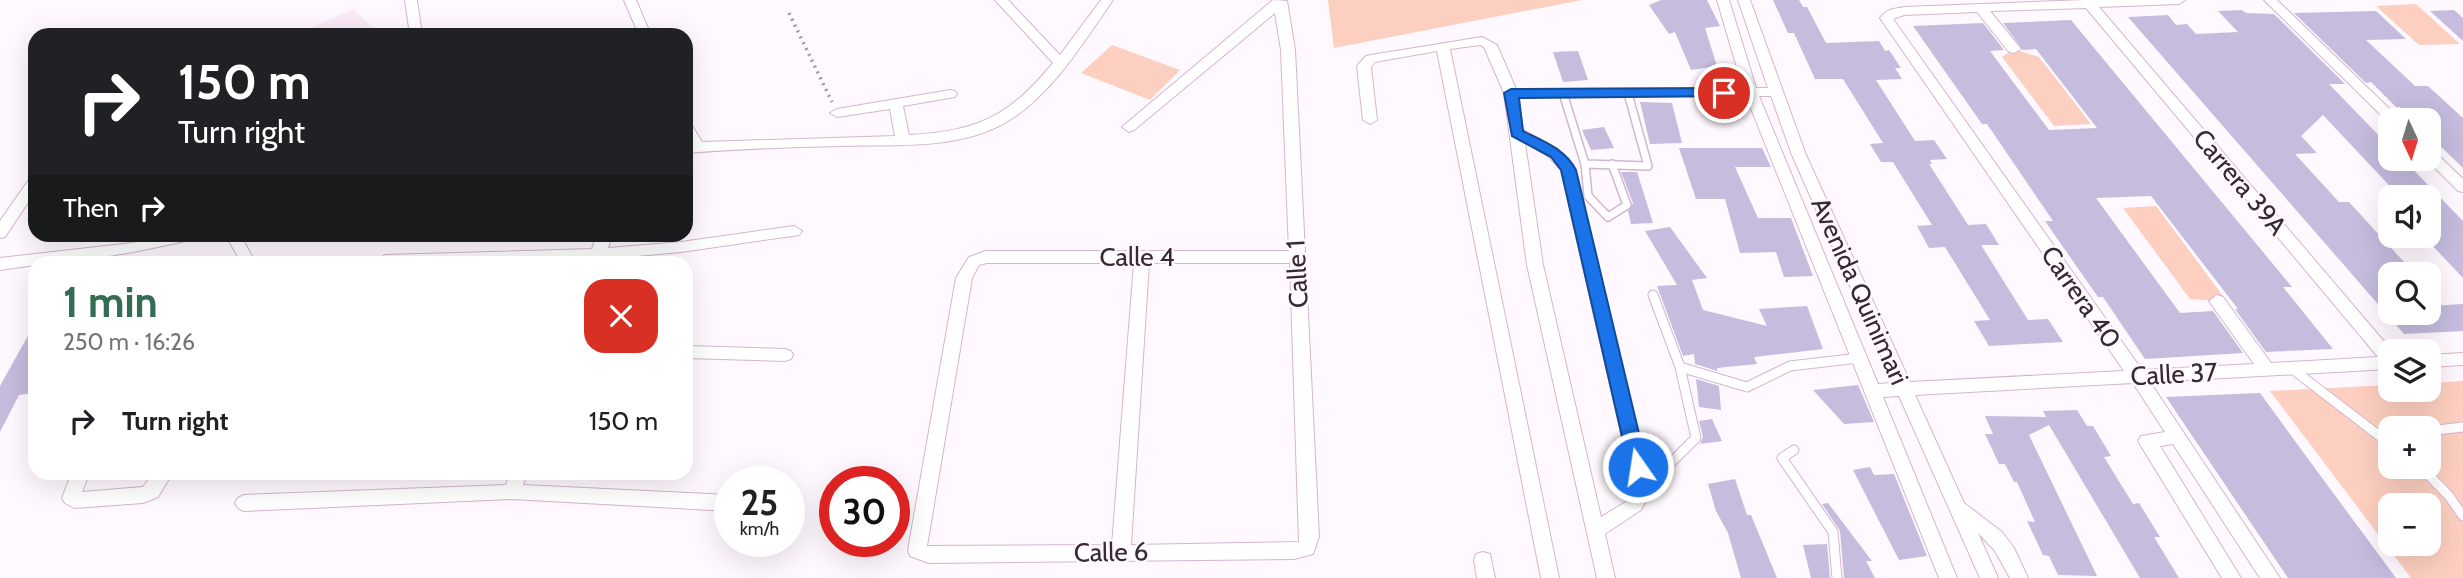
<!DOCTYPE html>
<html lang="en">
<head>
<meta charset="utf-8">
<style>
	body { margin:0; font-family:Cabin,sans-serif; background:#f6f6f6; color:#202124; height:100vh; display:flex; flex-direction:column; font-size:26px; white-space:nowrap }
	* { box-sizing:border-box; margin:0 }
	p { font-size:23px; color:#757577 }
	.icon { flex:none; width:38px; height:38px; fill:none; stroke:currentColor; stroke-width:2; stroke-linecap:round; stroke-linejoin:round }
	.map { position:relative; flex:1; overflow:hidden }
	.details { position:absolute; left:28px; top:256px; width:665px; height:224px; display:flex; flex-direction:column; background:#fff; border-radius:21px; box-shadow:0 7px 28px #0002 }
	.details>* { flex:none }
	.top-card { position:absolute; left:28px; top:28px; width:665px; height:214px; border-radius:21px; box-shadow:0 7px 28px #0002; background:#202124; color:#fff; overflow:hidden }
	.needle { width:46px; rotate:176deg }
	.tools { position:absolute; left:2378px; top:108px; display:grid; gap:14px }
	.tools a { display:grid; place-items:center; width:63px; height:63px; border-radius:14px; background:#fff; box-shadow:0 7px 28px #0002; font-size:35px }
	.speed { position:absolute; left:714px; top:466px; display:flex; gap:14px; font-size:35px; font-weight:700; text-align:center }
	.speed>* { display:grid; place-content:center; width:91px; height:91px; border-radius:50%; background:#fff; box-shadow:0 7px 28px #0002; line-height:1 }
	.speed small { font-size:18px; font-weight:400 }
	.speed .limit { border:10px solid #d22; background:#fff; color:#111 }
	.pin { position:absolute; display:grid; place-items:center; width:60px; height:60px; color:#fff; margin:-30px; border:4px solid #fff; border-radius:50%; box-shadow:0 2px 7px #0007 }
	.me { position:absolute; width:77px; margin:-38px; rotate:347deg; stroke-linejoin:round; filter:drop-shadow(0 0 5px #0008) }
	.turn { display:flex; align-items:center; gap:24px; height:147px; padding:0 35px; font-size:32px }
	.turn .icon { width:91px; height:91px; stroke-width:2.5 }
	.turn b { display:block; font-size:49px; line-height:60px }
	.then { display:flex; align-items:center; height:66px; padding:0 35px; background:#0003; gap:14px; font-size:26px }
	.round { display:grid; place-items:center; flex:none; width:74px; height:74px; border-radius:21px; background:#f6f6f6 }
	.head { display:flex; align-items:center; justify-content:space-between; height:119px; padding:0 35px }
	h1 { font-size:42px; font-weight:700; line-height:52px; color:#346c54 }
	ul { padding:0; list-style:none }
	li { display:flex; align-items:center; gap:21px; height:91px; padding:0 35px }
	li div { flex:1 }
	li b { display:block; font-size:26px }
	li em { font-style:normal }
	.map>svg:first-child { display:block }
	.built { fill:#fbebf8 }
	.green { fill:#fdcfc0; fill-rule:evenodd }
	.building { fill:#c5bcde }
	.lines { fill:none; stroke-linecap:round; stroke-linejoin:round }
	.service-far1-casing { stroke:#d4b5cf; stroke-width:10 }
	.service-casing { stroke:#d4b5cf; stroke-width:11 }
	.minor-casing { stroke:#d4b5cf; stroke-width:2 }
	.path { stroke:#a1989f; stroke-width:3.5; stroke-dasharray:2 4.5; stroke-linecap:butt }
	.service-far1 { stroke:#fff; stroke-width:7 }
	.service { stroke:#fff; stroke-width:9 }
	.minor { fill:#fff; fill-rule:evenodd }
	.route { fill:#1a73e8; stroke:#114b97; stroke-width:2 }
	.labels { text-anchor:middle; dominant-baseline:central; stroke-width:5; stroke-linejoin:round; paint-order:stroke }
	.street-label { font-size:26px; fill:#352933; stroke:#fff8fe }
</style>
</head>
<body>
<div class="map">
<svg width="2463" height="578" viewBox="0 0 2463 578">
	<rect width="100%" height="100%" fill="#fff8fe"/>
	<polygon class="built" points="354,9 380,35 294,35"/>
	<g class="green">
		<polygon points="1328,0 1582,0 1334,48"/>
		<polygon points="2416,4 2460,44 2419,45 2376,6"/>
		<polygon points="1112,45 1180,70 1150,100 1081,73"/>
		<polygon points="2014,49 2039,57 2091,124 2054,126 2002,57"/>
		<polygon points="2156,206 2223,296 2217,301 2190,299 2123,208"/>
		<path d="M2463,381V578H2411L2270,391L2390,385V390H2429V383ZM2390,429H2429V467H2390ZM2390,506H2429V544H2390Z"/>
	</g>
	<g class="building">
		<polygon points="1661,0 1707,0 1720,26 1705,28 1717,66 1691,70 1675,32 1669,34 1649,5"/>
		<polygon points="1773,0 1799,0 1803,7 1807,7 1826,43 1879,41 1885,51 1889,50 1901,68 1895,68 1902,79 1876,80 1915,141 1934,140 1947,159 1930,160 1932,164 1929,164 1968,225 1986,224 1999,245 1981,245 2028,320 2048,319 2063,342 1989,346 1974,321 1990,320 1945,247 1929,248 1917,226 1932,225 1893,162 1881,162 1870,144 1883,143 1843,79 1815,79 1794,33 1788,33"/>
		<polygon points="2242,10 2246,13 2274,14 2345,84 2329,84 2390,147 2390,159 2403,159 2463,221 2463,278 2429,242 2429,197 2401,198 2323,115 2301,136 2317,153 2295,154 2339,202 2349,202 2416,275 2390,275 2390,313 2429,313 2429,306 2463,304 2463,331 2404,334 2128,17 2168,15 2176,25 2187,24 2196,34 2238,32 2218,11"/>
		<polygon points="2454,10 2463,18 2463,41 2430,11"/>
		<polygon points="2376,11 2406,39 2366,40 2415,86 2428,86 2463,118 2463,168 2429,135 2429,121 2414,121 2400,107 2396,107 2371,82 2366,83 2294,13"/>
		<polygon points="2071,20 2292,287 2283,287 2333,349 2266,352 2235,309 2238,309 2151,196 2096,198 2180,313 2213,311 2243,353 2145,359 2103,297 2098,297 2054,234 2045,221 2053,221 1987,124 1982,124 1913,26 1983,23 2004,50 1990,51 2049,130 2097,128 2036,49 2023,50 2003,23"/>
		<polygon points="1578,51 1588,80 1563,82 1553,52"/>
		<polygon points="1640,102 1672,103 1682,143 1650,144"/>
		<polygon points="1604,127 1614,148 1591,150 1582,130"/>
		<polygon points="1679,148 1762,148 1771,167 1735,167 1758,218 1791,218 1813,276 1784,277 1776,252 1740,253 1725,199 1696,199"/>
		<polygon points="1621,172 1637,172 1653,223 1631,224 1628,211 1633,203"/>
		<polygon points="1670,227 1707,278 1692,280 1703,310 1767,326 1759,309 1807,306 1823,349 1754,357 1757,364 1717,368 1717,371 1695,364 1694,354 1683,356 1657,286 1677,285 1645,231"/>
		<polygon points="35,323 35,393 19,395 0,432 0,386"/>
		<polygon points="1696,379 1719,386 1721,410 1699,407"/>
		<polygon points="1858,385 1874,422 1844,424 1813,390"/>
		<polygon points="2260,393 2314,467 2396,578 2288,578 2166,397"/>
		<polygon points="2077,410 2087,426 2093,426 2111,456 2104,457 2133,504 2139,503 2160,537 2154,537 2179,578 2140,578 2049,425 2029,435 2097,576 2058,575 2049,556 2043,555 2027,521 2035,522 2017,482 2014,482 2005,464 1999,464 1985,434 1993,434 1985,416 2046,417 2043,411"/>
		<polygon points="1712,419 1722,441 1700,444 1703,437 1699,421"/>
		<polygon points="1870,467 1874,475 1894,474 1927,556 1899,560 1853,470"/>
		<polygon points="1735,479 1747,515 1751,515 1777,578 1741,578 1728,533 1716,511 1708,484"/>
		<polygon points="1828,503 1872,561 1866,561 1875,578 1844,578 1840,531 1822,504"/>
		<polygon points="1827,544 1830,578 1811,578 1803,545"/>
	</g>
	<g class="lines">
		<g class="service-far1-casing">
			<g id="service-far1">
				<polyline points="1563,93 1585,164 1648,166 1629,97"/>
				<polyline points="1585,164 1588,196 1608,217 1627,205 1612,164"/>
			</g>
		</g>
		<g class="service-casing">
			<g id="service">
				<polyline points="1653,295 1680,367 1747,387 1790,366 1859,358"/>
				<polyline points="2291,368 2390,444"/>
				<polyline points="2429,431 2463,427"/>
				<polyline points="1794,450 1782,458 1833,532 1837,578"/>
				<polyline points="2421,467 2449,496 2463,516"/>
				<polyline points="1643,490 1696,438 1680,367"/>
			</g>
		</g>
		<g class="minor-casing">
			<g id="minor">
				<polygon points="405,0 417,0 422,35 410,35"/>
				<polygon points="624,0 636,0 651,35 639,35"/>
				<path d="M995,0H1008L1060,55L1101,0H1113C1085,40 1055,90 1013,118C964,151 898,144 841,146C789,147 738,149 686,153V143H689L686,139V122L691,124L702,142L895,136L890,109L837,117L830,113L837,109L950,90L955,91L957,94L955,97L903,106L909,135C979,131 1008,117 1053,63Z"/>
				<path d="M1273,0L1287,1L1295,50L1319,537L1313,554L1294,559L929,563L910,556L908,550L956,278L969,257L986,251H1289L1281,50L1275,13L1134,130L1129,132L1122,127ZM987,263H1134L1112,545L927,546L972,278L979,265ZM1149,263H1290L1299,542L1131,545Z"/>
				<path d="M1717,0H1729L1756,88H1768L1738,0H1750L1806,155L1910,382L2124,371L1880,18C1886,9 1894,9 1904,7L2084,0H2185L2179,4L2099,7L2393,352H2390V369L2150,382L2280,578H2260L2173,444L2160,446L2241,578H2222L2138,441L2141,436L2165,432L2133,383L1915,395L1964,503L2002,532L2014,548L2028,578H2010L1995,551L1978,533L1998,578H1980L1899,396L1883,397L1957,578H1939L1746,96L1518,97L1523,130L1558,149L1575,170L1652,490L1641,510L1605,534L1615,578H1597L1527,265L1504,93L1484,47L1480,45L1450,49L1559,578H1541L1437,51L1375,62L1371,67L1377,120L1370,124L1363,120L1357,66L1366,56L1371,55L1482,37L1497,45L1516,89L1743,88ZM2086,8L2378,357L2271,363L2223,297L2217,295L2209,301L2254,364L2142,370L1893,19L1904,15L1977,12L2009,52L2014,53L2021,49L1990,11ZM1759,96H1771L1792,155L1893,383L1878,384ZM1525,143L1548,156L1561,170L1634,490L1629,500L1601,517L1543,265Z"/>
				<polygon points="2264,0 2277,0 2402,121 2390,121 2390,124"/>
				<polygon points="2429,149 2434,151 2463,179 2463,192 2458,191 2426,159 2429,159"/>
				<polygon points="35,176 35,192 5,237 0,238 0,221 30,178"/>
				<polygon points="794,226 802,231 799,235 681,252 604,259 602,262 590,262 588,260 508,262 377,261 385,255 592,249 597,234 612,234 608,248 681,242"/>
				<path d="M168,234H201L194,239C142,251 89,262 35,262V265L0,270V258L132,243Z"/>
				<polygon points="225,234 240,234 255,262 241,262"/>
				<polygon points="686,346 785,349 791,351 793,355 791,359 785,361 686,358"/>
				<polygon points="2463,353 2463,365 2429,367 2429,355"/>
				<polygon points="72,472 90,472 82,492 143,487 154,472 173,472 158,497 143,503 74,508 65,503 62,498"/>
				<polygon points="510,472 528,472 523,485 730,495 730,511 512,499 244,511 238,508 235,503 238,498 244,495 506,485"/>
				<polygon points="1483,552 1490,554 1495,578 1477,578 1474,560 1476,554"/>
			</g>
		</g>
		<polyline class="path" points="789,13 832,102"/>
		<use href="#service-far1" class="service-far1"/>
		<use href="#service" class="service"/>
		<use href="#minor" class="minor"/>
	</g>
	<path class="route" d="M1724,88L1729,90V96L1519,98L1523,131C1543,141 1565,149 1576,170L1647,467L1644,472L1638,475L1631,472L1629,467L1561,170L1551,157L1512,136L1504,93L1511,89Z"/>
	<g class="labels">
		<g class="street-label">
			<text transform="translate(2240 182) rotate(50)">Carrera 39A</text>
			<text x="1137" y="257">Calle 4</text>
			<text transform="translate(1297 274) rotate(-93)">Calle 1</text>
			<text transform="translate(1860 291) rotate(66)">Avenida Quinimari</text>
			<text transform="translate(2081 297) rotate(55)">Carrera 40</text>
			<text transform="translate(2174 374) rotate(-3)">Calle 37</text>
			<text transform="translate(1111 552) rotate(-1)">Calle 6</text>
		</g>
	</g>
</svg>
<div class="tools">
<a><svg class="needle" viewBox="-14 -14 28 28"><path d="M0-13l5 13h-10z" fill="#e53935"/><path d="M0 13l5-13h-10z" fill="#757577"/></svg></a>
<a><svg class="icon" aria-label="sound" viewBox="0 0 24 24"><path d="M4 9h4l5-4v14l-5-4H4zM17 9q2 3 0 6"/></svg></a>
<a><svg class="icon" aria-label="search" viewBox="0 0 24 24"><circle cx="10" cy="10" r="6"/><path d="M15 15l6 6"/></svg></a>
<a><svg class="icon" aria-label="layers" viewBox="0 0 24 24"><path d="M12 4l9 5-9 5-9-5zM3 14l9 5 9-5"/></svg></a>
<a>+</a>
<a>−</a>
</div>
<div class="speed"><div>25<small>km/h</small></div><div class="limit">30</div></div>
<div class="pin" style="left:1724px;top:93px;background:#d93025"><svg class="icon" aria-label="arrive" viewBox="0 0 24 24"><path d="M6 21V4h12l-3 4 3 4H6"/></svg></div>
<svg class="me" style="left:1638px;top:467px" viewBox="-20 -20 40 40"><circle r="17" fill="#1a73e8" stroke="#fff" stroke-width="3"/><path d="M0-11L8 9 0 5-8 9z" fill="#fff"/></svg>
<div class="top-card">
<div class="turn"><svg class="icon" aria-label="right" viewBox="0 0 24 24"><path d="M7 20v-9h11M14 6l5 5-5 5"/></svg><div><b>150 m</b>Turn right</div></div>
<div class="then">Then<svg class="icon" aria-label="right" viewBox="0 0 24 24"><path d="M7 20v-9h11M14 6l5 5-5 5"/></svg></div>
</div>
<section class="details">
<div class="head"><div><h1>1 min</h1><p>250 m · 16:26</p></div><a class="round" style="background:#d93025;color:#fff"><svg class="icon" aria-label="close" viewBox="0 0 24 24"><path d="M6 6l12 12M18 6L6 18"/></svg></a></div>
<ul>
<li><svg class="icon" aria-label="right" viewBox="0 0 24 24"><path d="M7 20v-9h11M14 6l5 5-5 5"/></svg><div><b>Turn right</b></div><em>150 m</em></li>
</ul>
</section>
</div>
</body>
</html>
